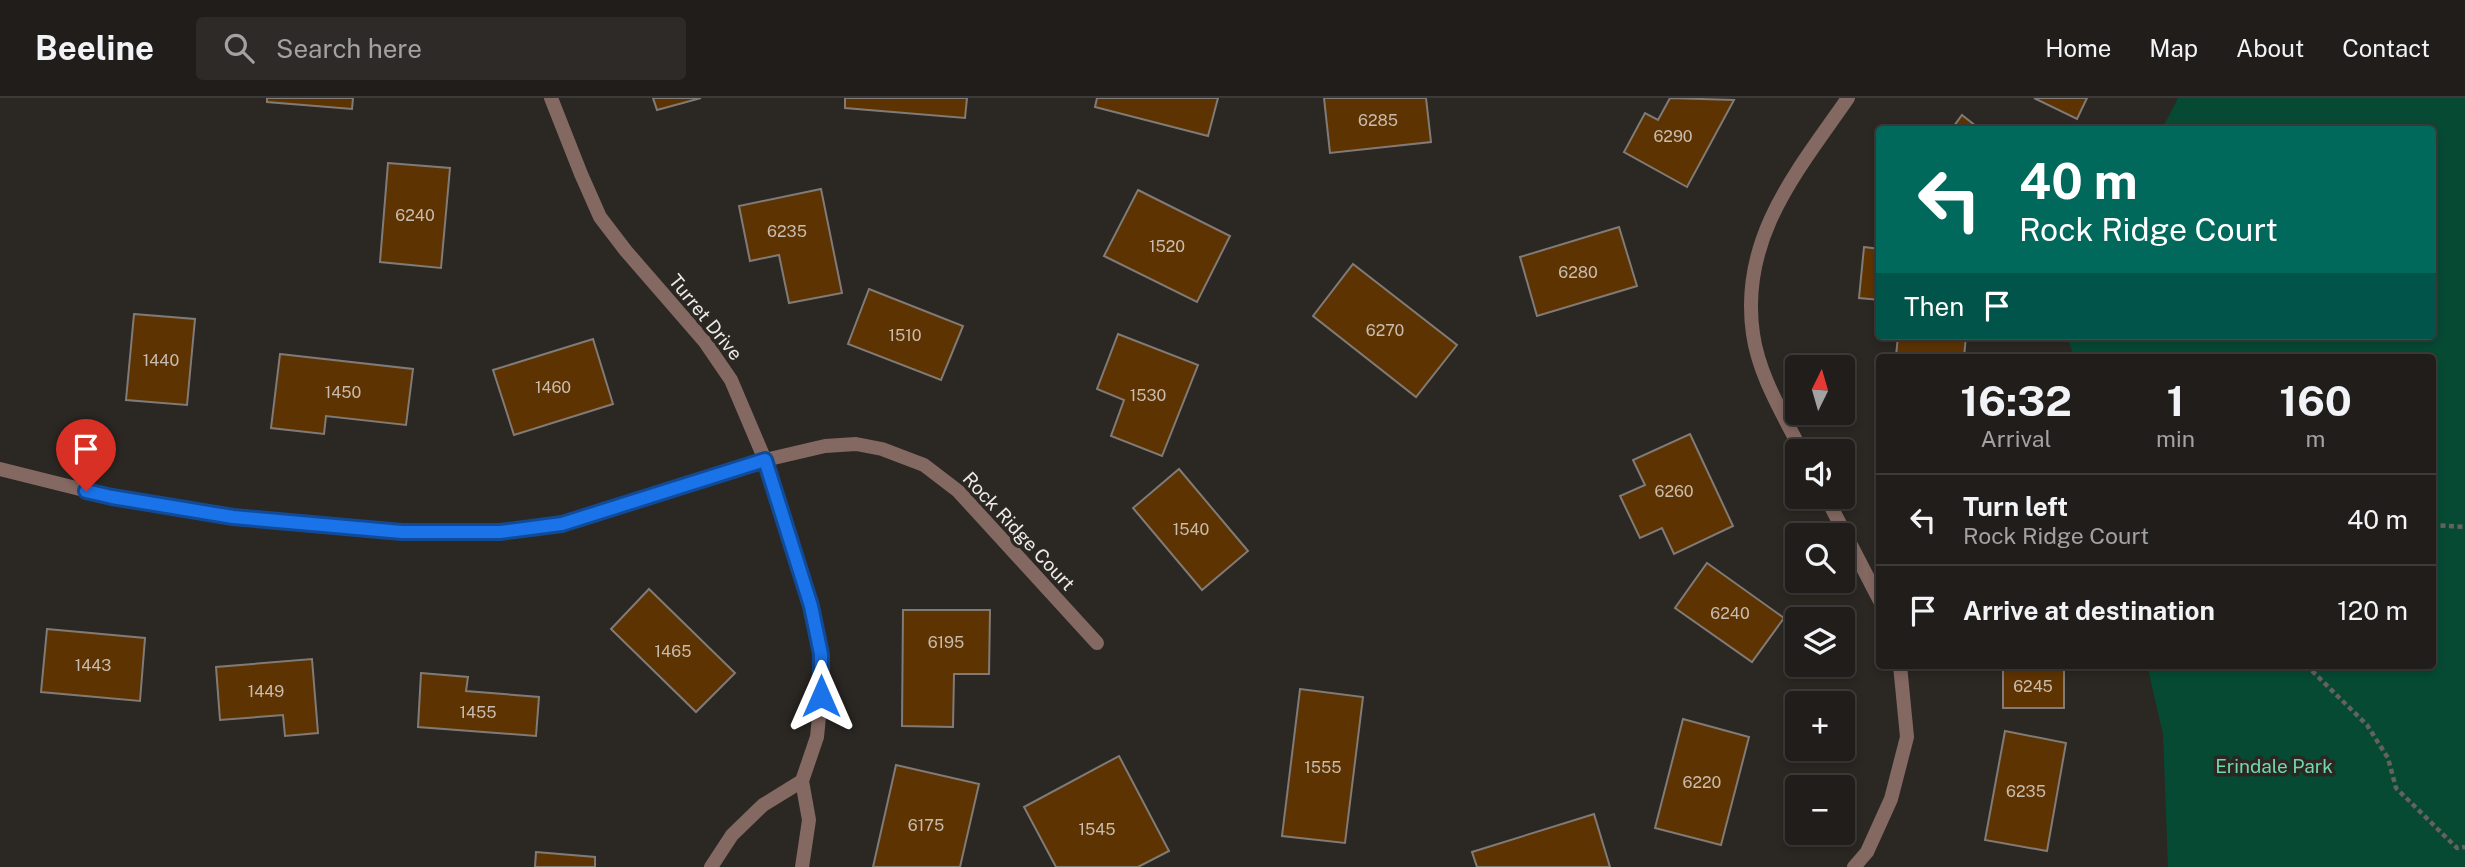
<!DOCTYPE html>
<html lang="en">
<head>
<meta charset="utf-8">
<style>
	body { margin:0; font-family:"Public Sans",sans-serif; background:#2d2a27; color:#f1f3f6; height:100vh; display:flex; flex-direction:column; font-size:26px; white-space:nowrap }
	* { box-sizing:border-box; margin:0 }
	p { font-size:23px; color:#a2a2a2 }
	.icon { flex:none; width:38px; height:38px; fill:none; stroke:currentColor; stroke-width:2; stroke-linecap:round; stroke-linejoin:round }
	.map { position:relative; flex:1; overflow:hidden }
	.side { position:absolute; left:1876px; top:256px; width:560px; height:315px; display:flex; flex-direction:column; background:#201d1a; border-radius:7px; box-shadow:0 4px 10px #0003,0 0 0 2px #3d3b39 }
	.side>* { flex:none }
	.guide { position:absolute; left:1876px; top:28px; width:560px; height:214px; border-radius:7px; box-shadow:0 4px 10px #0003,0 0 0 2px #3d3b39; background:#00695c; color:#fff; overflow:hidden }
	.needle { width:46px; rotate:5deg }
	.buttons { position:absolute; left:1785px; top:257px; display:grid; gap:14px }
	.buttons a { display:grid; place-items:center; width:70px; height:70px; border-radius:7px; background:#201d1a; box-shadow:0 4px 10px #0003,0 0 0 2px #3d3b39; font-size:35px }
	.pin { position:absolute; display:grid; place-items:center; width:60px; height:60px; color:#fff; margin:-72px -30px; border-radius:50% 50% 50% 0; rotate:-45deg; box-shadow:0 0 7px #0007 }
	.pin .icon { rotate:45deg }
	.me { position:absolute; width:77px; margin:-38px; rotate:0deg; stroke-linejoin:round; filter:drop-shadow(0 0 5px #0008) }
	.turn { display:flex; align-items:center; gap:24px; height:147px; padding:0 28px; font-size:32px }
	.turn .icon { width:91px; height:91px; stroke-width:2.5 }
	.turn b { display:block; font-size:49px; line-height:60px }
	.then { display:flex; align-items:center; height:66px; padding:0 28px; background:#0003; gap:14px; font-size:26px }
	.eta { display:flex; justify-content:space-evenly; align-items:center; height:119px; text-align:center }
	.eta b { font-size:42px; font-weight:700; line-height:49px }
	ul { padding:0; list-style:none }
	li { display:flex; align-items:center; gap:21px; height:91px; padding:0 28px; border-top:2px solid #3d3b39 }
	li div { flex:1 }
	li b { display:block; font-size:26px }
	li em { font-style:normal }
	header { display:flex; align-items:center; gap:42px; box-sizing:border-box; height:98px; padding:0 35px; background:#201d1a; border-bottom:2px solid #3d3b39 }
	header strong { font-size:33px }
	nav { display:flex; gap:38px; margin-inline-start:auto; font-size:24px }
	.search { width:490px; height:63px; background:#2d2a27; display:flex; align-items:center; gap:18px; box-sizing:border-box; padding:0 24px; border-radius:7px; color:#a2a2a2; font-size:26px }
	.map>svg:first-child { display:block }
	.green { fill:#064a34 }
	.building { fill:#5e3302; stroke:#807b77; stroke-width:2 }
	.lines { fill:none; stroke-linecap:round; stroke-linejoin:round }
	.path { stroke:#65625e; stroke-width:4.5; stroke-dasharray:5 3.5; stroke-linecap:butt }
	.street { stroke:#846862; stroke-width:14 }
	.route-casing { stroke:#114b97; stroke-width:18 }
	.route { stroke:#1a73e8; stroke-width:12 }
	.labels { text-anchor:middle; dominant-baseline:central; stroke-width:7; stroke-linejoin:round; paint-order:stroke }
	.number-label { font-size:16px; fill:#c8bcae }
	.street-label { font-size:19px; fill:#ece9e7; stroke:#2b2723 }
	.park-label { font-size:19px; fill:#72d7ad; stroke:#2b2723 }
</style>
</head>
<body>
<header>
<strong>Beeline</strong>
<div class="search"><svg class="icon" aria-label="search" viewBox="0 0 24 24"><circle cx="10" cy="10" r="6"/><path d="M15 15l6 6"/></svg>Search here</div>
<nav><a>Home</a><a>Map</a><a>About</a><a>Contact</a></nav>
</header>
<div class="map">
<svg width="2465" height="769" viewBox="0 0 2465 769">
	<rect width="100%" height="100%" fill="#2b2723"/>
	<polygon class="green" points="2178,0 2465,0 2465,769 2168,769 2163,636 2147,567 2432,567 2432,259 2074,259 2067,238 2432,238 2432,32 2162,31"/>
	<g class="building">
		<polygon points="267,0 353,0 352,11 267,4"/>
		<polygon points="653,0 701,0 657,12"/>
		<polygon points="845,0 967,0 965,20 845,10"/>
		<polygon points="1097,0 1218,0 1208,38 1095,9"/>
		<polygon points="1324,0 1426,0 1431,44 1330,55"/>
		<polygon points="1670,0 1734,2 1687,89 1624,54 1645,15 1658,22"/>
		<polygon points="2034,0 2087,0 2077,21"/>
		<polygon points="1962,17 1981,32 1951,32"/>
		<polygon points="388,65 450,70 441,170 380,164"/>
		<polygon points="821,91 842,195 789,205 779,157 750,163 739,108"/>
		<polygon points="1138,92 1230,138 1197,204 1104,158"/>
		<polygon points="1619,129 1637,188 1537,218 1520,159"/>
		<polygon points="1864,149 1880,151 1880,202 1859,200"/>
		<polygon points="1353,166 1457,247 1416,299 1313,218"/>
		<polygon points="869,191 963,228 941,282 848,246"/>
		<polygon points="134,216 195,221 187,307 126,302"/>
		<polygon points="1118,236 1198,267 1162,358 1111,338 1124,302 1097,291"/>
		<polygon points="1898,238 1966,238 1964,259 1896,258"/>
		<polygon points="593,241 613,306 514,337 493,272"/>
		<polygon points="280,256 413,271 406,327 326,318 324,336 271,330"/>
		<polygon points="1690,336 1733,428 1674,456 1662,430 1640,440 1620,398 1645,387 1633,362"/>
		<polygon points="1179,371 1248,453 1202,492 1133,410"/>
		<polygon points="1707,465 1784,520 1752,564 1675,510"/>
		<polygon points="649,491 735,575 696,614 611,531"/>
		<polygon points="903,512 990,512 989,576 954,576 953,629 902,628"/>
		<polygon points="47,531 145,540 140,603 41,594"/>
		<polygon points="312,561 318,635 285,638 283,617 220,622 216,569"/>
		<rect x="2003" y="567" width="61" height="43"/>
		<polygon points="421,575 468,579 466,593 539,599 536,638 418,629"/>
		<polygon points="1300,591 1363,599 1345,745 1282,738"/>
		<polygon points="1683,621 1749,639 1721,747 1655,730"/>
		<polygon points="2005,633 2066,645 2047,753 1985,742"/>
		<polygon points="1119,658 1169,753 1138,769 1056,769 1024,709"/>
		<polygon points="896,667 979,686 960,769 873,769"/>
		<polygon points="1594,716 1610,769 1477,769 1472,754"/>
		<polygon points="536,754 595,759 595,769 535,769"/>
	</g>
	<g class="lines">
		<g class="path">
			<polyline points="2432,427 2465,429"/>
			<polyline points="2306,567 2367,627 2388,660 2396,690 2457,750 2465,749"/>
		</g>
		<g class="street">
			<polyline points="551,0 581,76 600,119 626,153 705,244 731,282 765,362 811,508 821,556 821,598 817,639 802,683 809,722 802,769"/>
			<path d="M1802,354C1783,316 1759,278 1753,236C1739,140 1798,72 1848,0"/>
			<polyline points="0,371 112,399 233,419 402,434 500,434 562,426 765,362 825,348 856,346 882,351 924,367 958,393 1097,545"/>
			<polyline points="1826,399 1880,503"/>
			<polyline points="711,769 732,737 763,707 802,683"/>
			<polyline points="1854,769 1867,754 1891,701 1907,639 1900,567"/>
		</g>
	</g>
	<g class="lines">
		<g class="route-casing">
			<polyline id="route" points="86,393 112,399 233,419 402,434 500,434 562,426 765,362 811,508 821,556 821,598"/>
		</g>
		<use href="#route" class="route"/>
	</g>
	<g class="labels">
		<g class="number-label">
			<text x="1378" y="22">6285</text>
			<text x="1673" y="38">6290</text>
			<text x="415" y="117">6240</text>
			<text x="787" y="133">6235</text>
			<text x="1167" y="148">1520</text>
			<text x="1578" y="174">6280</text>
			<text x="1385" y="232">6270</text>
			<text x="905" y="237">1510</text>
			<text x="161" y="262">1440</text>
			<text x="553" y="289">1460</text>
			<text x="343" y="294">1450</text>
			<text x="1148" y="297">1530</text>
			<text x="1674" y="393">6260</text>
			<text x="1191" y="431">1540</text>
			<text x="1730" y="515">6240</text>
			<text x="946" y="544">6195</text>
			<text x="673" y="553">1465</text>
			<text x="93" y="567">1443</text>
			<text x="2033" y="588">6245</text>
			<text x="266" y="593">1449</text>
			<text x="478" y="614">1455</text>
			<text x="1323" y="669">1555</text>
			<text x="1702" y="684">6220</text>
			<text x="2026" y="693">6235</text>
			<text x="926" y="727">6175</text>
			<text x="1097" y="731">1545</text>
		</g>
		<g class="street-label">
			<text transform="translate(706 219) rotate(51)">Turret Drive</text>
			<text transform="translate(1019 433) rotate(47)">Rock Ridge Court</text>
		</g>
		<g class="park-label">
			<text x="2274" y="668">Erindale Park</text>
		</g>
	</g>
</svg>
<div class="buttons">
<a><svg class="needle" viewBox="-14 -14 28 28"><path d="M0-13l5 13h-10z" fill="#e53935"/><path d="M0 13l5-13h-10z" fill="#a2a2a2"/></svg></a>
<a><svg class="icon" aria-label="sound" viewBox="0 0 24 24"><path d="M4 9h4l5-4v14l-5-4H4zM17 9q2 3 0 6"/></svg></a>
<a><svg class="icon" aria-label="search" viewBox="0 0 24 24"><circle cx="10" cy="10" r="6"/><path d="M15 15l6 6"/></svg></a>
<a><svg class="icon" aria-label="layers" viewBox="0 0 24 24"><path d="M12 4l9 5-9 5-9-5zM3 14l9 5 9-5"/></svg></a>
<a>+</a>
<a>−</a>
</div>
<div class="pin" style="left:86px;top:393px;background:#d93025"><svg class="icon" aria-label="arrive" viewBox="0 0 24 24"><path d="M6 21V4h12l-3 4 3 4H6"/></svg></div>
<svg class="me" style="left:821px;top:598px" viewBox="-20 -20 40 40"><path d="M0-17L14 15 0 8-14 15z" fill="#1a73e8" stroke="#fff" stroke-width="4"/></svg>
<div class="guide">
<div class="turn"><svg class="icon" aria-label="left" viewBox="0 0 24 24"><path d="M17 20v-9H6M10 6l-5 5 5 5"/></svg><div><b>40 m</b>Rock Ridge Court</div></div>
<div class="then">Then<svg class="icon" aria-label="arrive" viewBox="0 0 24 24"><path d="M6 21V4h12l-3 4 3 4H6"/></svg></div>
</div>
<section class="side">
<div class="eta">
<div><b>16:32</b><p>Arrival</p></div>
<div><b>1</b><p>min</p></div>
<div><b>160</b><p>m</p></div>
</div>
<ul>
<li><svg class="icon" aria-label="left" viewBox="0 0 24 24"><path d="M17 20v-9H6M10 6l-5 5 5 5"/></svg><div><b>Turn left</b><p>Rock Ridge Court</p></div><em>40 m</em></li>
<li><svg class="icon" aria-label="arrive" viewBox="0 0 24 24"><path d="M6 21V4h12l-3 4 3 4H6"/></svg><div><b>Arrive at destination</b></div><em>120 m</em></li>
</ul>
</section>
</div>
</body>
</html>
